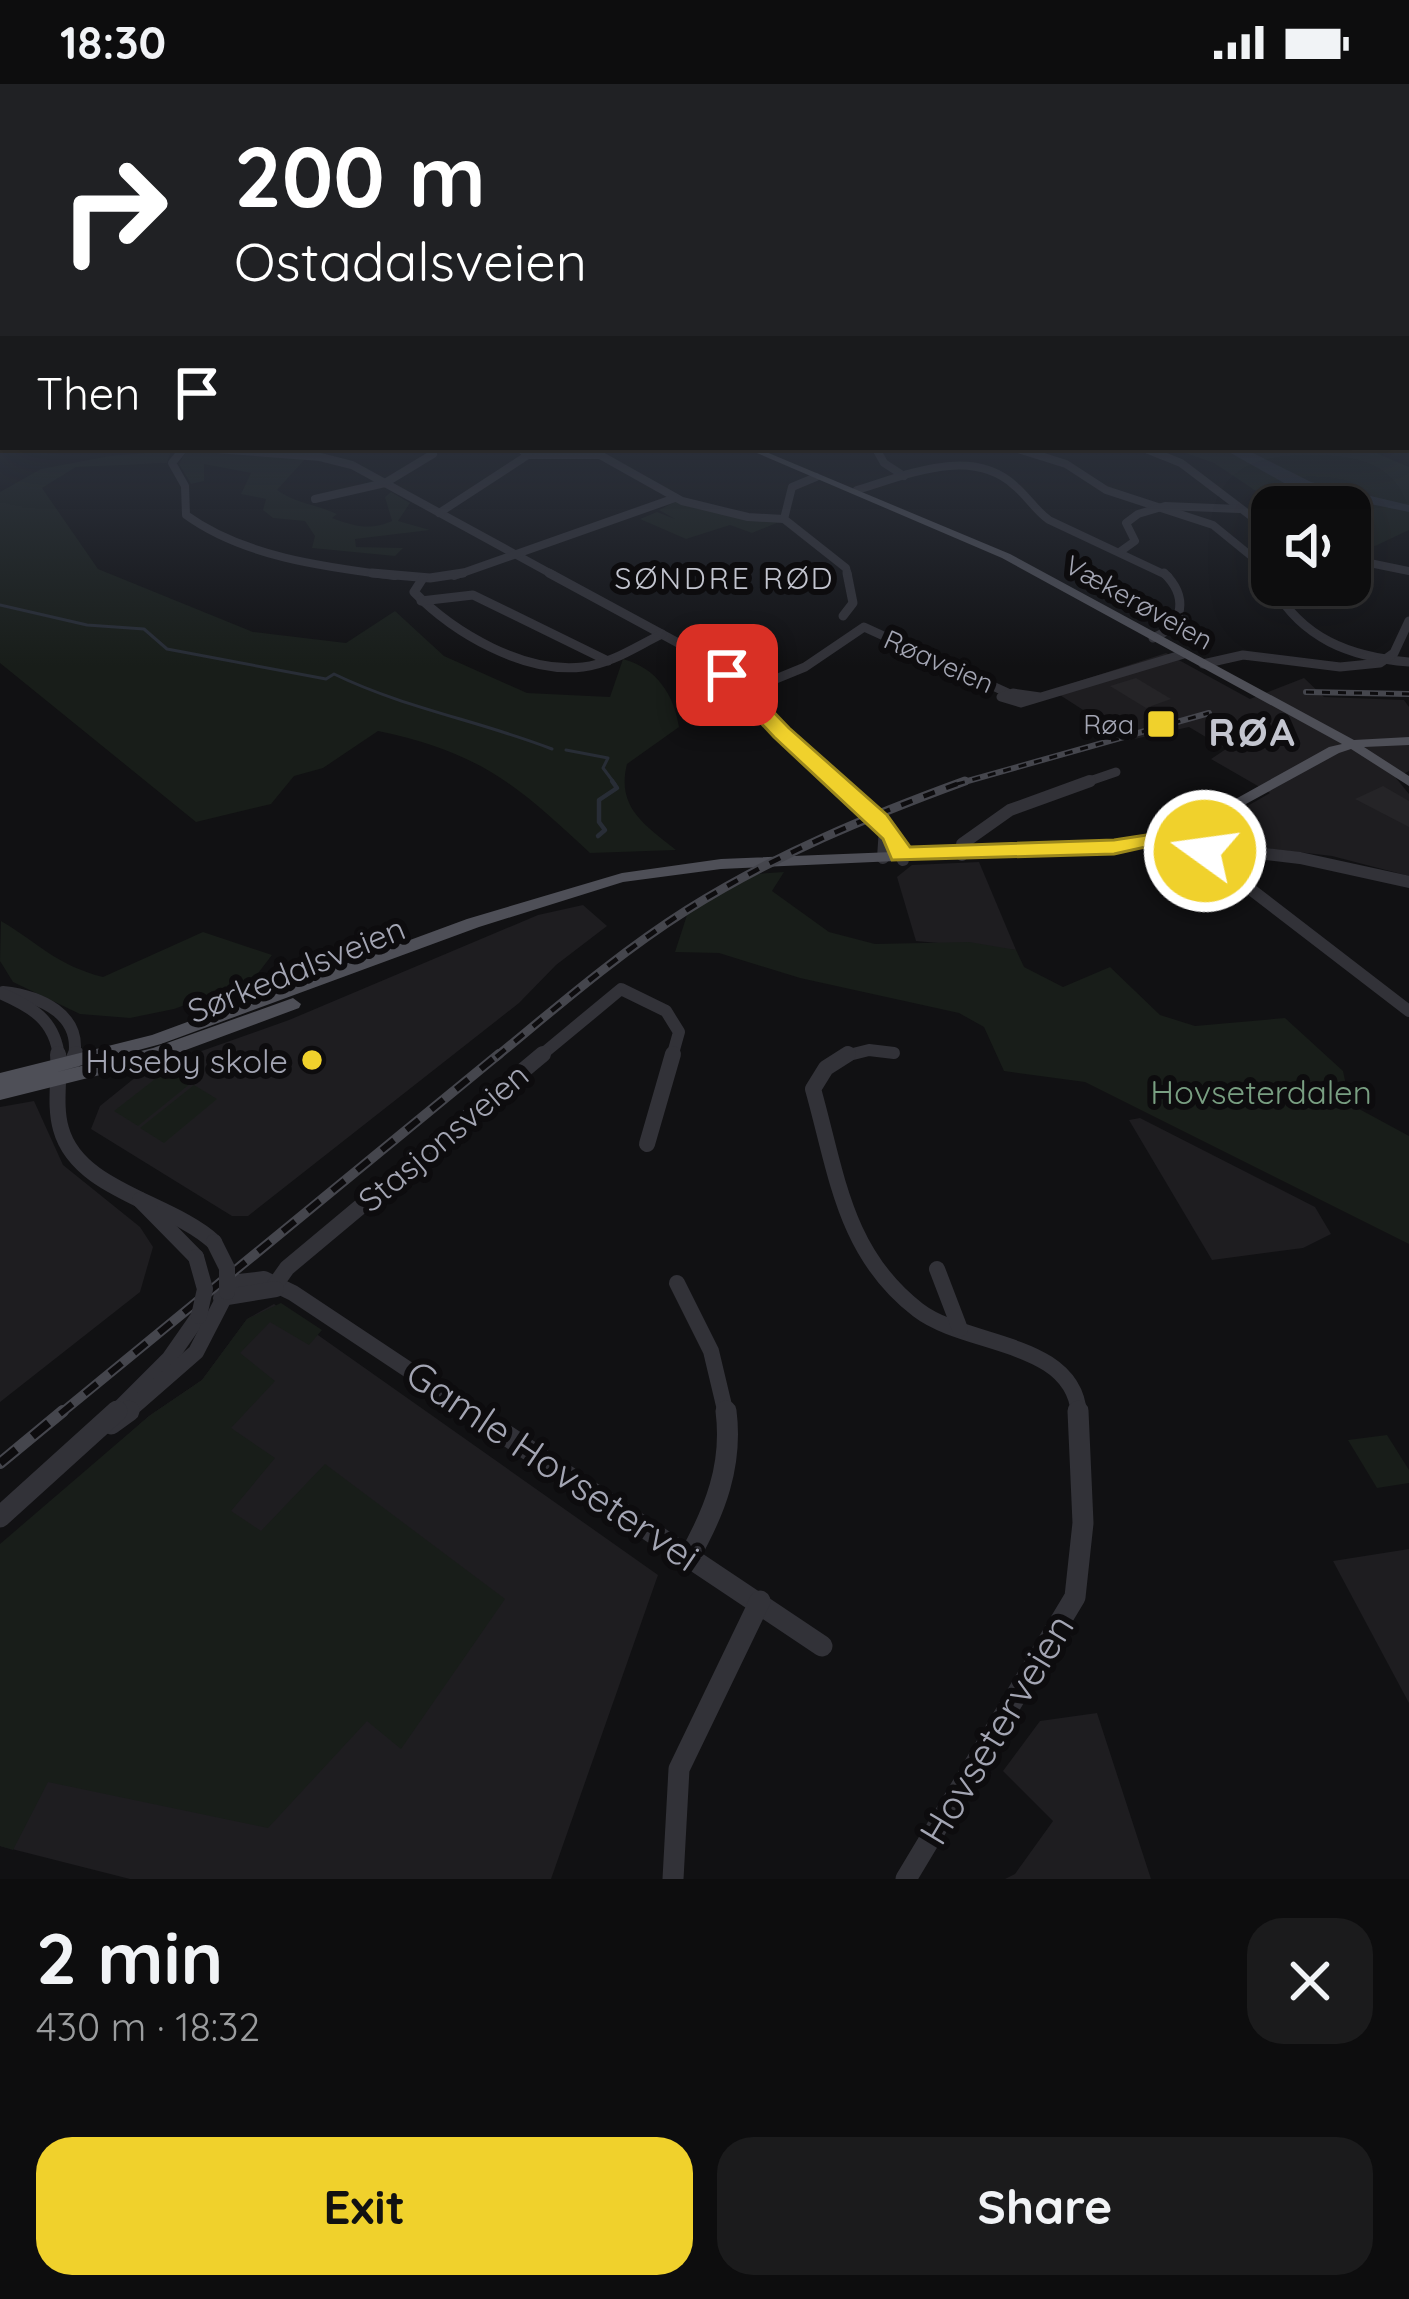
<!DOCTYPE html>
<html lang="en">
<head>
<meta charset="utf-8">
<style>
	body { margin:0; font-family:Quicksand,sans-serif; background:#1b1b1c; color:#f1f3f6; height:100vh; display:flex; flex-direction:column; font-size:45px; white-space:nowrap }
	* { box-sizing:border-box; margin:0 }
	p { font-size:39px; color:#9a9c9e }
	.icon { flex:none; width:66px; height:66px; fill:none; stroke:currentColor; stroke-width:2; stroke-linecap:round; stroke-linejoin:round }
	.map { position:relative; height:1795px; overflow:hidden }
	.side { display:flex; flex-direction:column; background:#0d0d0e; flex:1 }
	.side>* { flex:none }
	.guide { position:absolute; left:0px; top:0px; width:1410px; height:366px; box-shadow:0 12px 48px #0002,0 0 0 3px #2d2d2e; background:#202124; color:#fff; overflow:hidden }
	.buttons { position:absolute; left:1251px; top:402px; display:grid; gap:24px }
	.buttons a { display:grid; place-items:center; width:120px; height:120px; border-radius:24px; background:#0d0d0e; box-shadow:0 12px 48px #0002,0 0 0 3px #2d2d2e; font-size:60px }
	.pin { position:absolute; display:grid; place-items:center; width:102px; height:102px; color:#fff; margin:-51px; border-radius:24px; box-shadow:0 6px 18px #0006 }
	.me { position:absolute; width:132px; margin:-66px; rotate:284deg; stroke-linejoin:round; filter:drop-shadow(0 0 9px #0008) }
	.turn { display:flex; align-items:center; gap:42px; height:252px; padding:0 36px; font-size:54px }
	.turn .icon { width:156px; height:156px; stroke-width:2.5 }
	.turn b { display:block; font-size:84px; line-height:102px }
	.then { display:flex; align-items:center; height:114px; padding:0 36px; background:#0003; gap:24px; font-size:45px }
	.round { display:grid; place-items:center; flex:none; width:126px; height:126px; border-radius:36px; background:#1b1b1c }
	.headline { display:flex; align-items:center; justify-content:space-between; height:204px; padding:0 36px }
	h1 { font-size:72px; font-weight:800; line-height:90px }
	.primary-button { display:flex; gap:24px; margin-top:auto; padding:24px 36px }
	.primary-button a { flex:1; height:138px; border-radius:36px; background:#f0d12c; color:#111; font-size:48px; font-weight:800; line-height:138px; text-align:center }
	.primary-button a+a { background:#1b1b1c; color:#f1f3f6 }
	.status { display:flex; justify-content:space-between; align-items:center; height:84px; padding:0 60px; background:#0d0d0e; direction:ltr }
	.status svg { height:33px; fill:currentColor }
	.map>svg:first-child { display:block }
	.built { fill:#1e1d20 }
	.green { fill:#181d19 }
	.water { fill:#282d36 }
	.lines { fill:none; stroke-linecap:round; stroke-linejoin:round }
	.stream-far1 { stroke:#282d36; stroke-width:3 }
	.stream { stroke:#282d36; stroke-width:4.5 }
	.building { fill:#252427 }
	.minor-far4 { stroke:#323238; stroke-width:8 }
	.minor-far3 { stroke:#323238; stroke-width:9 }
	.minor-far2 { stroke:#323238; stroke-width:12 }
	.minor-far1 { stroke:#323238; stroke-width:16 }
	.minor { stroke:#323238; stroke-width:21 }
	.major { fill:#4e4f57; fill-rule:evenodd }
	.rail-far3-casing { stroke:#45464d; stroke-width:6 }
	.rail-far2-casing { stroke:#45464d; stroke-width:9 }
	.rail-far1-casing { stroke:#45464d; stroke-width:10 }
	.rail-casing { stroke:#45464d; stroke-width:12 }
	.rail-far3 { stroke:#0d0c0e; stroke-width:3; stroke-dasharray:8; stroke-linecap:butt }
	.rail-far2 { stroke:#0d0c0e; stroke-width:4.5; stroke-dasharray:12; stroke-linecap:butt }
	.rail-far1 { stroke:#0d0c0e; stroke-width:6; stroke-dasharray:16; stroke-linecap:butt }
	.rail { stroke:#0d0c0e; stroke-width:8; stroke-dasharray:21; stroke-linecap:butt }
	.minor-bridge { stroke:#323238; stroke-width:16 }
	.route { fill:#f0d12c; stroke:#9c881d; stroke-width:3 }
	.poi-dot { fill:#f0d12c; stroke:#0d0c0e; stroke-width:4.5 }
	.labels { text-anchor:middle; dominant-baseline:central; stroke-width:12; stroke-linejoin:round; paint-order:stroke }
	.far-street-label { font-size:27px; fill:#a3a5b3; stroke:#0d0c0e }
	.far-poi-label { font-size:27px; fill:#a3a5b3; stroke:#0d0c0e; text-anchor:end }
	.far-neighbourhood-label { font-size:30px; letter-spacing:3px; fill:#c3c5cf; stroke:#0d0c0e }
	.street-label { font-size:33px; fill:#a3a5b3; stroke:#0d0c0e }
	.poi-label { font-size:33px; fill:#a3a5b3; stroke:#0d0c0e; text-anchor:end }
	.park-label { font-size:33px; fill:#799f82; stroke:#0d0c0e }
	.far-district-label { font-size:39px; font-weight:bold; letter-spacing:3px; fill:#c3c5cf; stroke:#0d0c0e }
	.near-street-label { font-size:39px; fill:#a3a5b3; stroke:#0d0c0e }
</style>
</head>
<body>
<div class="status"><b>18:30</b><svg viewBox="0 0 49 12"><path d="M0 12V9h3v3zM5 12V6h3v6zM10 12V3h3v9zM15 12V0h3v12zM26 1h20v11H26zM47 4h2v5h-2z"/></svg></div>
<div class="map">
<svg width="1409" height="1795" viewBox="0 0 1409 1795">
	<rect width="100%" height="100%" fill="#111113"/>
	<g class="built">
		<polygon points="1166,569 1250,615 1304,594 1324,613 1404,616 1409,623 1409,687 1396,694 1409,710 1409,792 1332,772 1214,758 1199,750 1270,709 1211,675 1226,665 1189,643 1130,656 1052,606"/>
		<polygon points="979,778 1016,866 916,857 897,793 912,781"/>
		<polygon points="583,821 607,842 556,881 519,919 248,1132 232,1132 91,1045 100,1022 142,988 289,936 538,831"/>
		<polygon points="34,1017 63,1081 140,1143 153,1163 140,1208 0,1318 0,1023"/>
		<polygon points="1140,1034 1315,1123 1331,1150 1303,1164 1212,1176 1129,1036"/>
		<polygon points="274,1220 658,1491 551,1795 130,1795 0,1762 0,1463 149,1332 202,1296 247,1235"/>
		<polygon points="1409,1465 1409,1619 1333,1477"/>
		<polygon points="1097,1629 1151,1795 1005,1795 1015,1790 1053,1737 1003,1687 1040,1637"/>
	</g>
	<g class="green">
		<polygon points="1169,363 1362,363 1409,383 1409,446 1375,462 1350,457 1350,423 1280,423 1214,379"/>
		<path d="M187,366L306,374L277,406C297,420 315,420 337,430L332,434C354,442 370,447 392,437L385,413L391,408L410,419L398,437L430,446L355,455L356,463L403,464L395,472L312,464L315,452L305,437L273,434L263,426L266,415L241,410L251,389L204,380V397L191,400L179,380Z"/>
		<path d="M171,367L167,379L76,383L42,404L98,485L253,548L346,559L395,527L444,572L527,609L610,613L623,575C657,584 674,611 679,643L627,680C616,724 645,741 676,766L590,769C516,700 479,668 378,647L323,684L294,692L271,720L196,738L0,579V408L41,385L110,372Z"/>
		<polygon points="677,417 779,438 752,449 730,441 686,455 640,435 657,428 675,435 659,426"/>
		<polygon points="784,788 772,807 829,848 875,860 969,858 1016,866 1024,883 1063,903 1110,883 1160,931 1195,942 1285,934 1343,987 1350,1020 1409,1052 1409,1160 1085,998 1004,987 984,943 959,929 800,894 719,869 675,868 688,828 755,790"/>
		<path d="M1,837C40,860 56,881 103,893L203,848L272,871L252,897L174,925L130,934L80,930L13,898L0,877Z"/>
		<polygon points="168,985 191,999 138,1042 114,1027"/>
		<polygon points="194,1001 217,1015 164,1059 140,1044"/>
		<polygon points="281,1219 322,1246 309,1261 270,1238 240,1269 275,1297 231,1344 275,1374 231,1427 261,1447 325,1380 505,1515 401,1665 367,1637 268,1744 48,1698 13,1766 0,1762 0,1460 149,1332 202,1296 247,1235"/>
		<polygon points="1387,1351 1409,1386 1409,1399 1377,1404 1348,1356"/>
	</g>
	<polygon class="water" points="1220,363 1241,363 1311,398 1409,421 1409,428 1293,404"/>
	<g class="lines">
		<g class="stream-far1">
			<path d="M0,521L87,541L144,545L167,565L326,595L334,590C404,624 480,637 552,665"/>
			<polyline points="566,666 608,674 603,684 615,700"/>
		</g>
		<polyline class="stream" points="598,752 605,746 599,738 599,716 617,704 612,697"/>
	</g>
	<g class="building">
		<polygon points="1136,594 1171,615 1146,624 1110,602"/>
		<polygon points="1383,702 1409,717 1409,743 1355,715"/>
	</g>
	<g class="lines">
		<g class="minor-far4">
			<path d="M185,363L172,379L185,402L186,431C244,473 325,483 395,492"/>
			<polyline points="191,363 320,373 352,381 555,492"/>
			<polyline points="518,363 528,371 600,371 682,417 748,433 784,435"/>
			<polyline points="875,363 884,379 904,392"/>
			<polyline points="1012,363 1066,380 1106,406 1213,441 1256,476 1266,492"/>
			<polyline points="1141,363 1181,379 1272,448"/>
			<polyline points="816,393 792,403 784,435 846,484 848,492"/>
			<path d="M857,406C905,392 971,361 1015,402C1028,413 1035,426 1049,436L1168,492"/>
			<polyline points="315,415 385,399 433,370 429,363"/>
			<polyline points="439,429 528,371"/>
			<polyline points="1121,467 1135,457 1126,439 1138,430 1165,422 1239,425"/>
			<polyline points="1350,475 1409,487"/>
			<polyline points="454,492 675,414"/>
		</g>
		<g class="minor-far3">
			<polyline points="372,489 430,494 463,489"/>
			<polyline points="549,489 693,567 727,591 781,649 839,700"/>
			<polyline points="1264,489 1272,500"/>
			<path d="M423,494L414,508C454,549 524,590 583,583C611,580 637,562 662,550"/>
			<path d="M1272,501C1302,555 1350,573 1409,578"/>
			<polyline points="421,517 473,511 608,577"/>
			<polyline points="843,532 853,519 847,489"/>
			<path d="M1153,554C1185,541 1188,512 1164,489"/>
			<polyline points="1203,580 1243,571 1340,583 1380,579 1394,569 1409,537"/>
			<polyline points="744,608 805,583 864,543 1008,609"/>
			<polyline points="1040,613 1013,609 1001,613 1021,619 1184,570"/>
			<polyline points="1081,700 1116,688"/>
		</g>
		<g class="minor-far2">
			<polyline points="836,697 894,753 903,776"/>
			<polyline points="1173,750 1198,762 1300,774 1409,798"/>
			<polyline points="1205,760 1210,774 1409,927"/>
			<polyline points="962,771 962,760 1010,726 1090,697"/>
			<polyline points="883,774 885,744"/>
			<path d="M3,908C40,912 82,930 74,973"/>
			<path d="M0,909C32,923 55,936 59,973"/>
			<polyline points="539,973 621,905 666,927 679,948 672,973"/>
			<polyline points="841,973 869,966 894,969"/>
		</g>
		<g class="minor-far1">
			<path d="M58,970C60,995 54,1021 61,1045C78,1107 171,1118 214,1158"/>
			<path d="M848,970L826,984L813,1005C837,1090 844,1169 918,1226C966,1263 1074,1256 1079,1330"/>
			<polyline points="68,987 76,970"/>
			<polyline points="647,1060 673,970"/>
			<polyline points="140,1116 196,1173"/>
			<polyline points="937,1185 960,1245"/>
			<polyline points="239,1198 264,1195 293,1209 475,1330"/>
			<polyline points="677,1199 711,1267 726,1330"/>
			<polyline points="272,1205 287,1184 543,970"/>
			<polyline points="221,1214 276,1205"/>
			<polyline points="114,1330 169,1275 199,1232"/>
			<polyline points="125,1330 196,1268 227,1208"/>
		</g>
		<g class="minor">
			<polyline points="470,1327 822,1562"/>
			<polyline points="111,1340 129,1327"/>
			<polyline points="0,1433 117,1327"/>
			<path d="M689,1473C715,1427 733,1381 726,1327"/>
			<polyline points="673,1795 679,1685 760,1517"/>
			<polyline points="906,1795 1075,1513 1083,1439 1078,1327"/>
		</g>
		<polygon class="major" points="743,363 754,363 1010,470 1354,656 1409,653 1409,661 1364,663 1409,692 1409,702 1351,665 1339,669 1182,755 1114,767 721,785 623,798 479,843 161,960 57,988 153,964 293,914 301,920 299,924 156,977 0,1016 0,989 152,951 467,835 622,789 721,775 1114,759 1178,747 1329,663 1342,660 1002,474"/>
		<g class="rail-far3-casing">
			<g id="rail-far3">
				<polyline points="1306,608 1409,610"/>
				<polyline points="957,700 1209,629"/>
			</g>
		</g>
		<g class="rail-far2-casing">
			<path id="rail-far2" d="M496,973C558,922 619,869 687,826C774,771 869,732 965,697"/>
		</g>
		<g class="rail-far1-casing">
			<polyline id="rail-far1" points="60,1330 499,970"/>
		</g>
		<g class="rail-casing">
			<polyline id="rail" points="0,1379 63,1327"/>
		</g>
		<use href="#rail-far3" class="rail-far3"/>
		<use href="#rail-far2" class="rail-far2"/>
		<use href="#rail-far1" class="rail-far1"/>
		<use href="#rail" class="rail"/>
		<g class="minor-bridge">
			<polyline points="214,1158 227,1184 227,1208"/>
			<polyline points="196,1173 205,1205 199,1232"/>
		</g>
	</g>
	<linearGradient id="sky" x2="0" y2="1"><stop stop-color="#09090a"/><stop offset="0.57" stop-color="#323844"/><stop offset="1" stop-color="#323844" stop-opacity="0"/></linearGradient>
	<rect width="1409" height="582" fill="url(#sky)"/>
	<polygon class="route" points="720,587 734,587 789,644 887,731 910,763 1114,756 1153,750 1182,738 1214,755 1217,767 1214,772 1197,772 1193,763 1181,755 1114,770 892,776 883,755 774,653 720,595"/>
	<g class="poi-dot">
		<rect x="1146" y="625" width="30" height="30" rx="6"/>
		<circle cx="312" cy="976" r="12"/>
	</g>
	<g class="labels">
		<g class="far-street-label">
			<text transform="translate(1139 518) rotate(29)">Vækerøveien</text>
			<text transform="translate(939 577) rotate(24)">Røaveien</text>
		</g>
		<g class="far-poi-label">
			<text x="1134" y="640">Røa</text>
		</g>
		<g class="far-neighbourhood-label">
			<text x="725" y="494">SØNDRE RØD</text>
		</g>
		<g class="street-label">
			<text transform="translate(296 885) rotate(-22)">Sørkedalsveien</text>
			<text transform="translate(443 1053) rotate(-40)">Stasjonsveien</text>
		</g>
		<g class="poi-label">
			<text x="288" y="976">Huseby skole</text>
		</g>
		<g class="park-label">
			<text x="1261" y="1007">Hovseterdalen</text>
		</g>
		<g class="far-district-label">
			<text x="1253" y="647">RØA</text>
		</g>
		<g class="near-street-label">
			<text transform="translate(553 1381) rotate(34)">Gamle Hovsetervei</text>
			<text transform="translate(996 1645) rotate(-59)">Hovseterveien</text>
		</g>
	</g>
</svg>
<div class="buttons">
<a><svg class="icon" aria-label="sound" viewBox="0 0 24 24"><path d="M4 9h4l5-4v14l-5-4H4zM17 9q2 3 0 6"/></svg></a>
</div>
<div class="pin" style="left:727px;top:591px;background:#d93025"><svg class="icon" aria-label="arrive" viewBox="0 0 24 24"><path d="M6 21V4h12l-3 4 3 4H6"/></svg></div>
<svg class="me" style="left:1205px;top:767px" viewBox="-20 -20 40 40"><circle r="17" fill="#f0d12c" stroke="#fff" stroke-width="3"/><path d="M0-11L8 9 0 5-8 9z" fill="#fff"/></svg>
<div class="guide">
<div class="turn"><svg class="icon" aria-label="right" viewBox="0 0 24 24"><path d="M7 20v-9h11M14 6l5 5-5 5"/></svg><div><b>200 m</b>Ostadalsveien</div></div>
<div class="then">Then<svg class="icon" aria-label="arrive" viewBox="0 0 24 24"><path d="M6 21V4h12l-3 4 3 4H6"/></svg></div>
</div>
</div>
<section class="side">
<div class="headline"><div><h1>2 min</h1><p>430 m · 18:32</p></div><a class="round"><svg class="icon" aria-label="close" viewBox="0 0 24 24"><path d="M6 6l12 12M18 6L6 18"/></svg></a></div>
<div class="primary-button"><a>Exit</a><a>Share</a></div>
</section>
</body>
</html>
